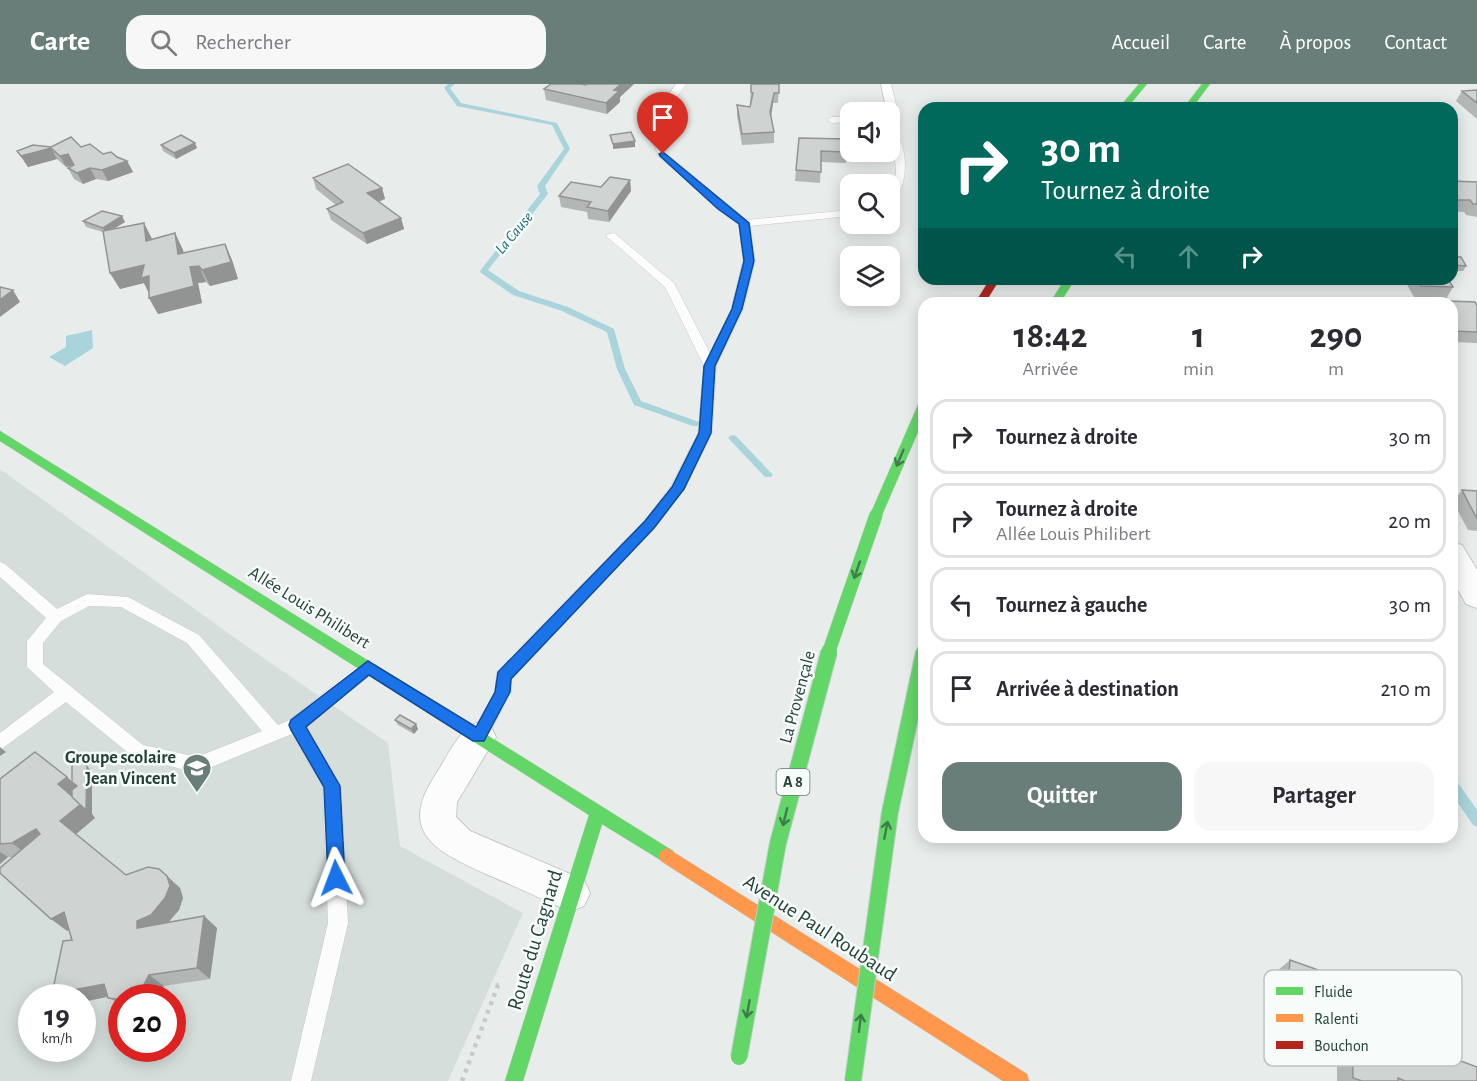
<!DOCTYPE html>
<html lang="fr">
<head>
<meta charset="utf-8">
<style>
	body { margin:0; font-family:"Alegreya Sans",sans-serif; background:#f7f7f7; color:#2b2b33; height:100vh; display:flex; flex-direction:column; font-size:22px; white-space:nowrap }
	* { box-sizing:border-box; margin:0 }
	p { font-size:20px; color:#7c7c81 }
	.icon { flex:none; width:33px; height:33px; fill:none; stroke:currentColor; stroke-width:2; stroke-linecap:round; stroke-linejoin:round }
	.map { position:relative; flex:1; overflow:hidden }
	.sheet { position:absolute; left:918px; top:213px; width:540px; height:546px; display:flex; flex-direction:column; background:#fff; border-radius:18px; box-shadow:0 3px 15px #0003 }
	.sheet>* { flex:none }
	.banner { position:absolute; left:918px; top:18px; width:540px; height:183px; border-radius:18px; box-shadow:0 3px 15px #0003; background:#00695c; color:#fff; overflow:hidden }
	.tools { position:absolute; left:840px; top:18px; display:grid; gap:12px }
	.tools a { display:grid; place-items:center; width:60px; height:60px; border-radius:12px; background:#fff; box-shadow:0 3px 15px #0003; font-size:30px }
	.speed { position:absolute; left:18px; top:900px; display:flex; gap:12px; font-size:30px; font-weight:700; text-align:center }
	.speed>* { display:grid; place-content:center; width:78px; height:78px; border-radius:50%; background:#fff; box-shadow:0 3px 15px #0003; line-height:1 }
	.speed small { font-size:15px; font-weight:400 }
	.speed .limit { border:9px solid #d22; background:#fff; color:#111 }
	.pin { position:absolute; display:grid; place-items:center; width:51px; height:51px; color:#fff; margin:-62px -26px; border-radius:50% 50% 50% 0; rotate:-45deg; box-shadow:0 0 6px #0007 }
	.pin .icon { rotate:45deg }
	.me { position:absolute; width:66px; margin:-33px; rotate:357deg; stroke-linejoin:round; filter:drop-shadow(0 0 4px #0008) }
	.turn { display:flex; align-items:center; gap:21px; height:126px; padding:0 24px; font-size:27px }
	.turn .icon { width:78px; height:78px; stroke-width:2.5 }
	.turn b { display:block; font-size:42px; line-height:51px }
	.lanes { display:flex; align-items:center; height:57px; padding:0 24px; background:#0003; justify-content:center; gap:30px; direction:ltr }
	.lanes .off { opacity:.35 }
	.eta { display:flex; justify-content:space-evenly; align-items:center; height:102px; text-align:center }
	.eta b { font-size:36px; font-weight:600; line-height:42px }
	.button { display:flex; gap:12px; margin-top:auto; padding:12px 24px }
	.button a { flex:1; height:69px; border-radius:18px; background:#697e78; color:#fff; font-size:24px; font-weight:600; line-height:69px; text-align:center }
	.button a+a { background:#f7f7f7; color:#2b2b33 }
	ul { padding:0; list-style:none }
	li { display:flex; align-items:center; gap:18px; height:75px; margin:0 12px 9px; padding:0 12px; border:3px solid #e1e1e2; border-radius:18px }
	li div { flex:1 }
	li b { display:block; font-size:22px }
	li em { font-style:normal }
	header { display:flex; align-items:center; gap:36px; box-sizing:border-box; height:84px; padding:0 30px; background:#697e78; color:#fff }
	header strong { font-size:28px }
	nav { display:flex; gap:33px; margin-inline-start:auto; font-size:21px }
	.search { width:420px; height:54px; background:#f7f7f7; display:flex; align-items:center; gap:15px; box-sizing:border-box; padding:0 21px; border-radius:18px; color:#7c7c81; font-size:22px }
	.map>svg:first-child { display:block }
	.built { fill:#d6dedb; fill-rule:evenodd }
	.water { fill:#a9d4db }
	.lines { fill:none; stroke-linecap:round; stroke-linejoin:round }
	.stream { fill:#a9d4db; fill-rule:evenodd }
	.lane-casing { stroke:#c5cac8; stroke-width:1 }
	.street-casing { stroke:#c5cac8; stroke-width:2 }
	.fast-casing { stroke:#c3cbc8; stroke-width:1 }
	.slow-casing { stroke:#c3cbc8; stroke-width:1 }
	.jam-casing { stroke:#c3cbc8; stroke-width:1 }
	.path { stroke:#c3ccca; stroke-width:4.5; stroke-dasharray:4 5; stroke-linecap:butt }
	.lane { fill:#fcfcfc; fill-rule:evenodd }
	.street { fill:#fcfcfc; fill-rule:evenodd }
	.fast { fill:#63d668; fill-rule:evenodd }
	.slow { fill:#ff974d; fill-rule:evenodd }
	.jam { fill:#b3261e; fill-rule:evenodd }
	.fast-bridge-far1-casing { stroke:#c3ccc9; stroke-width:14; stroke-linecap:butt }
	.fast-bridge-casing { stroke:#c3ccc9; stroke-width:18; stroke-linecap:butt }
	.fast-bridge-far1 { stroke:#63d668; stroke-width:13 }
	.fast-bridge { stroke:#63d668; stroke-width:16 }
	.wall { fill:#b2b6b5 }
	.shaded-wall { fill:#919493 }
	.building { fill:#cfd4d2; stroke:#919493; stroke-width:1.5 }
	.oneway { stroke:#3d7d4c }
	.route { fill:#1a73e8; stroke:#114b97; stroke-width:1.5 }
	.labels { text-anchor:middle; dominant-baseline:central; stroke-width:5; stroke-linejoin:round; paint-order:stroke }
	.far-water-label { font-size:16px; font-style:italic; fill:#1c6f80; stroke:#f7fbf9 }
	.shield { fill:#f7fbf9; stroke:#637a73; stroke-width:1.5 }
	.shield-label { font-size:16px; font-weight:bold; fill:#24423a }
	.street-label { font-size:18px; fill:#24423a; stroke:#f7fbf9 }
	.poi-label { font-size:18px; font-weight:bold; fill:#24423a; stroke:#f7fbf9; text-anchor:end }
	.near-street-label { font-size:21px; fill:#24423a; stroke:#f7fbf9 }
	.key { fill:#f7fbf9; stroke:#b8c4c0; stroke-width:1.5 }
	.key-label { font-size:16px; fill:#24423a }
</style>
</head>
<body>
<header>
<strong>Carte</strong>
<div class="search"><svg class="icon" aria-label="search" viewBox="0 0 24 24"><circle cx="10" cy="10" r="6"/><path d="M15 15l6 6"/></svg>Rechercher</div>
<nav><a>Accueil</a><a>Carte</a><a>À propos</a><a>Contact</a></nav>
</header>
<div class="map">
<svg width="1477" height="997" viewBox="0 0 1477 997">
	<rect width="100%" height="100%" fill="#e8edeb"/>
	<path class="built" d="M0,385L249,564L388,659L400,762L523,829L448,997H0ZM32,914H82V964H32ZM122,914H172V964H122Z"/>
	<polygon class="water" points="92,246 93,264 65,282 49,273 66,263 66,252"/>
	<g class="lines">
		<g class="stream">
			<polygon points="448,0 455,0 450,4 461,19 557,39 570,65 545,102 548,110 488,186 519,207 568,223 614,245 625,285 641,317 699,338 701,340 699,342 693,342 634,321 617,285 607,248 562,227 513,211 481,189 480,187 540,110 537,102 564,65 552,41 457,22 444,4"/>
			<polygon points="733,351 736,352 771,389 773,391 771,393 765,393 730,356 728,354 730,352"/>
			<polygon points="1452,695 1456,696 1477,726 1477,743 1473,741 1452,710"/>
		</g>
		<g class="lane-casing">
			<g id="lane">
				<polygon points="676,0 686,0 657,41 667,70 746,136 850,126 850,132 750,142 755,177 743,226 716,282 712,349 684,405 655,444 511,594 511,608 485,658 479,660 473,658 471,653 495,608 497,587 645,436 671,402 698,349 704,282 665,203 605,151 614,149 674,199 710,269 731,226 743,177 739,140 659,73 647,41"/>
				<polygon points="881,0 891,0 897,24 893,39 890,40 890,28 887,28"/>
				<polygon points="850,32 850,38 832,39 827,36 832,33"/>
				<path d="M890,46C910,54 910,109 890,117C888,103 897,95 896,85C895,71 889,59 890,46Z"/>
				<path d="M0,478L5,480L57,525L87,510L128,513L199,551L278,641L290,636L362,578L368,576L374,578L376,583L374,588L306,643L341,702L348,839L311,997H291L328,839L323,703L292,650L197,689L132,672L66,618L0,666V649L54,608L27,583V557L46,534L0,493ZM89,522L121,523L187,559L262,647L197,673L143,661L43,580V559L61,537Z"/>
			</g>
		</g>
		<g class="street-casing">
			<g id="street">
				<polygon points="1452,458 1462,461 1477,486 1477,524 1466,520 1452,495"/>
				<path d="M479,638L491,643L496,653L457,718L456,733L470,747L584,796L590,809L584,822L571,827L558,822C534,811 510,800 486,790C436,767 397,749 436,690C448,672 458,646 479,638Z"/>
			</g>
		</g>
		<g class="fast-casing">
			<g id="fast">
				<polygon points="1139,0 1147,0 1127,24 1119,24"/>
				<polygon points="1202,0 1210,0 1192,24 1184,24"/>
				<polygon points="1065,195 1075,195 1060,219 1050,219"/>
				<polygon points="924,317 924,334 882,431 876,436 871,434 870,431 918,321"/>
				<polygon points="0,347 673,767 675,772 673,777 667,780 602,740 523,997 505,997 589,731 0,357"/>
			</g>
		</g>
		<g class="slow-casing">
			<polygon id="slow" points="667,764 1027,990 1029,997 1003,997 661,777 659,772 661,767"/>
		</g>
		<g class="jam-casing">
			<polygon id="jam" points="990,195 1000,195 985,219 975,219"/>
		</g>
		<polyline class="path" points="462,997 498,901 503,902"/>
		<use href="#lane" class="lane"/>
		<use href="#street" class="street"/>
		<use href="#fast" class="fast"/>
		<use href="#slow" class="slow"/>
		<use href="#jam" class="jam"/>
		<g class="fast-bridge-far1-casing">
			<polyline id="fast-bridge-far1" points="828,570 876,431"/>
		</g>
		<g class="fast-bridge-casing">
			<g id="fast-bridge">
				<polyline points="739,973 778,759 829,568"/>
				<polyline points="853,997 890,728 924,568"/>
			</g>
		</g>
		<use href="#fast-bridge-far1" class="fast-bridge-far1"/>
		<use href="#fast-bridge" class="fast-bridge"/>
	</g>
	<g class="wall">
		<polygon points="587,0 634,0 620,13 620,18 607,30 546,16 544,5 586,1"/>
		<polygon points="751,0 779,0 778,19 773,19 771,32 774,48 774,59 742,61 737,32 737,21 750,23"/>
		<polygon points="1477,6 1477,35 1456,17 1462,7"/>
		<polygon points="799,54 847,68 846,79 821,78 820,99 795,97"/>
		<polygon points="161,61 197,64 176,75 163,67"/>
		<polygon points="51,63 81,63 117,73 127,77 133,88 108,97 96,95 83,100 74,95 68,84 74,81 66,83 57,75 28,83 17,67"/>
		<polygon points="313,94 382,104 385,115 378,118 401,134 404,145 367,160 331,136 327,125 336,121 316,105"/>
		<polygon points="630,96 631,107 609,138 588,135 587,128 561,123 559,112"/>
		<polygon points="1452,97 1477,98 1477,133 1466,131 1464,128 1452,127"/>
		<polygon points="83,137 125,138 114,145 144,139 152,155 175,149 183,166 184,169 225,160 232,176 238,195 210,202 206,198 198,199 202,219 158,230 149,214 149,210 144,199 120,205 110,189 103,148 86,143"/>
		<polygon points="1452,173 1466,182 1463,187 1452,187"/>
		<polygon points="1404,195 1448,195 1453,203 1446,215 1414,213"/>
		<polygon points="1421,216 1475,218 1477,222 1477,259 1452,258 1452,219 1419,219"/>
		<polygon points="1462,406 1477,407 1477,447 1468,446 1453,418"/>
		<polygon points="395,636 416,640 418,645 414,650 398,641"/>
		<polygon points="92,687 92,730 95,734 76,750 126,791 159,785 180,804 183,814 179,826 168,839 204,832 217,844 210,895 164,902 157,914 122,914 122,922 108,913 82,918 69,846 67,847 13,773 8,773 0,780 0,695 67,693 72,698"/>
		<polygon points="1290,876 1368,932 1374,955 1417,971 1429,965 1477,997 1337,997 1337,978 1265,950 1267,909 1275,903 1277,887"/>
	</g>
	<g class="shaded-wall">
		<polygon points="621,0 634,0 620,13 620,18 607,30 606,19 614,6"/>
		<polygon points="774,9 773,19 770,39 770,28"/>
		<polygon points="635,57 635,63 613,65 613,60"/>
		<polygon points="195,59 197,64 176,75 174,69"/>
		<polygon points="51,64 57,75 28,83 21,72"/>
		<polygon points="68,70 74,81 66,83 60,72"/>
		<polygon points="127,77 133,88 108,97 102,86"/>
		<polygon points="90,84 96,95 83,100 77,89"/>
		<polygon points="630,96 631,107 609,138 608,127"/>
		<polygon points="382,104 385,115 370,121 367,109"/>
		<polygon points="122,132 125,138 106,149 103,144"/>
		<polygon points="401,134 404,145 367,160 363,149"/>
		<polygon points="144,139 152,155 146,157"/>
		<polygon points="175,149 183,166 186,187 178,170"/>
		<polygon points="225,160 232,176 238,195 210,202 202,186"/>
		<polygon points="144,181 152,197 150,211 144,199 120,205 110,189"/>
		<polygon points="199,182 206,198 198,199 202,219 158,230 149,214 190,183"/>
		<polygon points="13,206 20,218 0,233 0,216"/>
		<polygon points="416,640 418,645 414,650 411,645"/>
		<polygon points="0,663 6,668 0,672"/>
		<polygon points="87,682 92,687 92,730 95,734 76,750 60,737"/>
		<polygon points="67,693 82,707 73,714 58,700"/>
		<polygon points="36,745 52,758 29,772 12,759"/>
		<polygon points="0,768 8,773 0,780"/>
		<polygon points="167,792 180,804 183,814 179,826 165,842 137,844 137,837"/>
		<polygon points="64,828 81,840 67,847 51,835"/>
		<polygon points="204,832 217,844 210,895 197,884"/>
		<polygon points="149,891 164,902 157,914 128,914"/>
		<polygon points="104,900 120,910 82,918 82,914 58,914 52,910"/>
	</g>
	<g class="building">
		<polygon points="551,0 580,0 586,1 587,0 621,0 614,6 619,7 606,19 544,5"/>
		<polygon points="751,0 779,0 779,9 774,9 770,28 774,48 742,50 737,21 750,23 753,9 751,8"/>
		<polygon points="1477,6 1477,19 1462,7"/>
		<polygon points="631,48 635,57 613,60 610,51"/>
		<polygon points="181,51 195,59 174,69 161,61"/>
		<polygon points="71,53 81,63 90,60 103,70 111,68 117,73 127,77 102,86 90,84 77,89 68,84 74,81 68,70 60,72 51,64 21,72 17,67 33,61 51,63"/>
		<polygon points="799,54 846,55 847,68 821,67 821,88 796,86"/>
		<polygon points="348,80 382,104 367,109 401,134 363,149 327,125 343,118 313,94"/>
		<polygon points="610,93 630,96 608,127 587,123 591,118 559,112 571,98 601,103"/>
		<polygon points="1452,97 1477,98 1477,120 1473,120 1470,116 1454,116 1452,113"/>
		<polygon points="102,127 122,132 103,144 83,137"/>
		<polygon points="144,139 146,157 175,149 178,170 225,160 231,178 202,186 199,182 190,183 194,202 149,214 149,192 141,194 144,181 110,189 103,147"/>
		<polygon points="1452,173 1461,173 1466,182 1452,181"/>
		<polygon points="1417,195 1448,195 1453,203 1421,202"/>
		<polygon points="0,203 13,206 0,216"/>
		<polygon points="1421,216 1475,218 1477,222 1477,248 1452,247 1452,219 1423,219"/>
		<polygon points="1462,406 1477,407 1477,435"/>
		<polygon points="400,631 416,640 411,645 395,636"/>
		<polygon points="35,668 67,693 58,700 81,720 60,737 126,791 148,783 159,785 167,792 170,802 165,814 151,831 137,837 137,844 204,832 197,884 149,891 141,906 128,914 122,914 122,916 108,914 104,900 52,910 63,857 72,856 64,828 51,835 0,789 0,784 40,750 36,745 12,759 0,760 0,695"/>
		<polygon points="72,670 87,682 86,726 72,713 72,706 77,702 72,698"/>
		<polygon points="1290,876 1369,904 1368,932 1374,934 1374,958 1428,978 1429,965 1477,983 1477,997 1405,997 1398,994 1398,997 1362,997 1353,994 1352,950 1313,938 1314,954 1278,941 1281,899 1288,901"/>
	</g>
	<defs><path id="oneway-shaft" d="M-6 0H5M1.5-3L5.5 0L1.5 3" fill="none" stroke-width="1.6" stroke-linecap="round" stroke-linejoin="round" transform="scale(1.5)"/></defs>
	<g class="oneway">
		<use href="#oneway-shaft" transform="translate(900 374) rotate(113)"/>
		<use href="#oneway-shaft" transform="translate(857 486) rotate(109)"/>
		<use href="#oneway-shaft" transform="translate(785 733) rotate(104)"/>
		<use href="#oneway-shaft" transform="translate(886 746) rotate(-79)"/>
		<use href="#oneway-shaft" transform="translate(748 925) rotate(100)"/>
		<use href="#oneway-shaft" transform="translate(860 939) rotate(-83)"/>
	</g>
	<polygon class="route" points="663,68 749,139 754,177 742,225 715,282 711,349 684,405 654,444 511,595 510,608 484,657 473,657 369,591 306,643 340,702 345,794 342,799 336,802 330,799 328,794 324,703 291,646 289,641 291,636 368,577 476,643 495,608 498,588 645,437 672,403 699,349 704,282 732,225 744,177 739,140 718,125 660,72 659,70"/>
	<defs>
		<g id="school-pin" transform="scale(1.5)"><path d="M0 17L-7.5 6A9.5 9.5 0 1 1 7.5 6Z" fill="#697e78" stroke="#f7fbf9"/><path d="M0-5L7-2L0 1L-7-2ZM-4 1L0 2.5L4 1V4Q0 6-4 4Z" fill="#fff"/></g>
	</defs>
	<g fill-rule="evenodd">
		<use href="#school-pin" x="197" y="684"/>
	</g>
	<g class="labels">
		<g class="far-water-label">
			<text transform="translate(514 149) rotate(-50)">La Cause</text>
		</g>
		<rect class="shield" x="776.5" y="685" width="33" height="26" rx="4.5"/>
		<g class="shield-label">
			<text x="793" y="698">A 8</text>
		</g>
		<g class="street-label">
			<text transform="translate(309 524) rotate(32)">Allée Louis Philibert</text>
			<text transform="translate(798 613) rotate(-75)">La Provençale</text>
		</g>
		<g class="poi-label">
			<text x="176" y="674">Groupe scolaire<tspan x="176" dy="21">Jean Vincent</tspan></text>
		</g>
		<g class="near-street-label">
			<text transform="translate(820 844) rotate(33)">Avenue Paul Roubaud</text>
			<text transform="translate(535 856) rotate(-73)">Route du Cagnard</text>
		</g>
	</g>
	<rect x="1264" y="886" width="198" height="96" rx="9" class="key"/>
	<rect x="1276" y="903" width="27" height="8" fill="#63d668"/>
	<rect x="1276" y="930" width="27" height="8" fill="#ff974d"/>
	<rect x="1276" y="957" width="27" height="8" fill="#b3261e"/>
	<g class="key-label">
		<text x="1314" y="913">Fluide</text>
		<text x="1314" y="940">Ralenti</text>
		<text x="1314" y="967">Bouchon</text>
	</g>
</svg>
<div class="tools">
<a><svg class="icon" aria-label="sound" viewBox="0 0 24 24"><path d="M4 9h4l5-4v14l-5-4H4zM17 9q2 3 0 6"/></svg></a>
<a><svg class="icon" aria-label="search" viewBox="0 0 24 24"><circle cx="10" cy="10" r="6"/><path d="M15 15l6 6"/></svg></a>
<a><svg class="icon" aria-label="layers" viewBox="0 0 24 24"><path d="M12 4l9 5-9 5-9-5zM3 14l9 5 9-5"/></svg></a>
</div>
<div class="speed"><div>19<small>km/h</small></div><div class="limit">20</div></div>
<div class="pin" style="left:663px;top:70px;background:#d93025"><svg class="icon" aria-label="arrive" viewBox="0 0 24 24"><path d="M6 21V4h12l-3 4 3 4H6"/></svg></div>
<svg class="me" style="left:336px;top:794px" viewBox="-20 -20 40 40"><path d="M0-17L14 15 0 8-14 15z" fill="#1a73e8" stroke="#fff" stroke-width="4"/></svg>
<div class="banner">
<div class="turn"><svg class="icon" aria-label="right" viewBox="0 0 24 24"><path d="M7 20v-9h11M14 6l5 5-5 5"/></svg><div><b>30 m</b>Tournez à droite</div></div>
<div class="lanes"><svg class="icon off" aria-label="left" viewBox="0 0 24 24"><path d="M17 20v-9H6M10 6l-5 5 5 5"/></svg><svg class="icon off" aria-label="ahead" viewBox="0 0 24 24"><path d="M12 20V5M6 11l6-6 6 6"/></svg><svg class="icon" aria-label="right" viewBox="0 0 24 24"><path d="M7 20v-9h11M14 6l5 5-5 5"/></svg></div>
</div>
<section class="sheet">
<div class="eta">
<div><b>18:42</b><p>Arrivée</p></div>
<div><b>1</b><p>min</p></div>
<div><b>290</b><p>m</p></div>
</div>
<ul>
<li><svg class="icon" aria-label="right" viewBox="0 0 24 24"><path d="M7 20v-9h11M14 6l5 5-5 5"/></svg><div><b>Tournez à droite</b></div><em>30 m</em></li>
<li><svg class="icon" aria-label="right" viewBox="0 0 24 24"><path d="M7 20v-9h11M14 6l5 5-5 5"/></svg><div><b>Tournez à droite</b><p>Allée Louis Philibert</p></div><em>20 m</em></li>
<li><svg class="icon" aria-label="left" viewBox="0 0 24 24"><path d="M17 20v-9H6M10 6l-5 5 5 5"/></svg><div><b>Tournez à gauche</b></div><em>30 m</em></li>
<li><svg class="icon" aria-label="arrive" viewBox="0 0 24 24"><path d="M6 21V4h12l-3 4 3 4H6"/></svg><div><b>Arrivée à destination</b></div><em>210 m</em></li>
</ul>
<div class="button"><a>Quitter</a><a>Partager</a></div>
</section>
</div>
</body>
</html>
